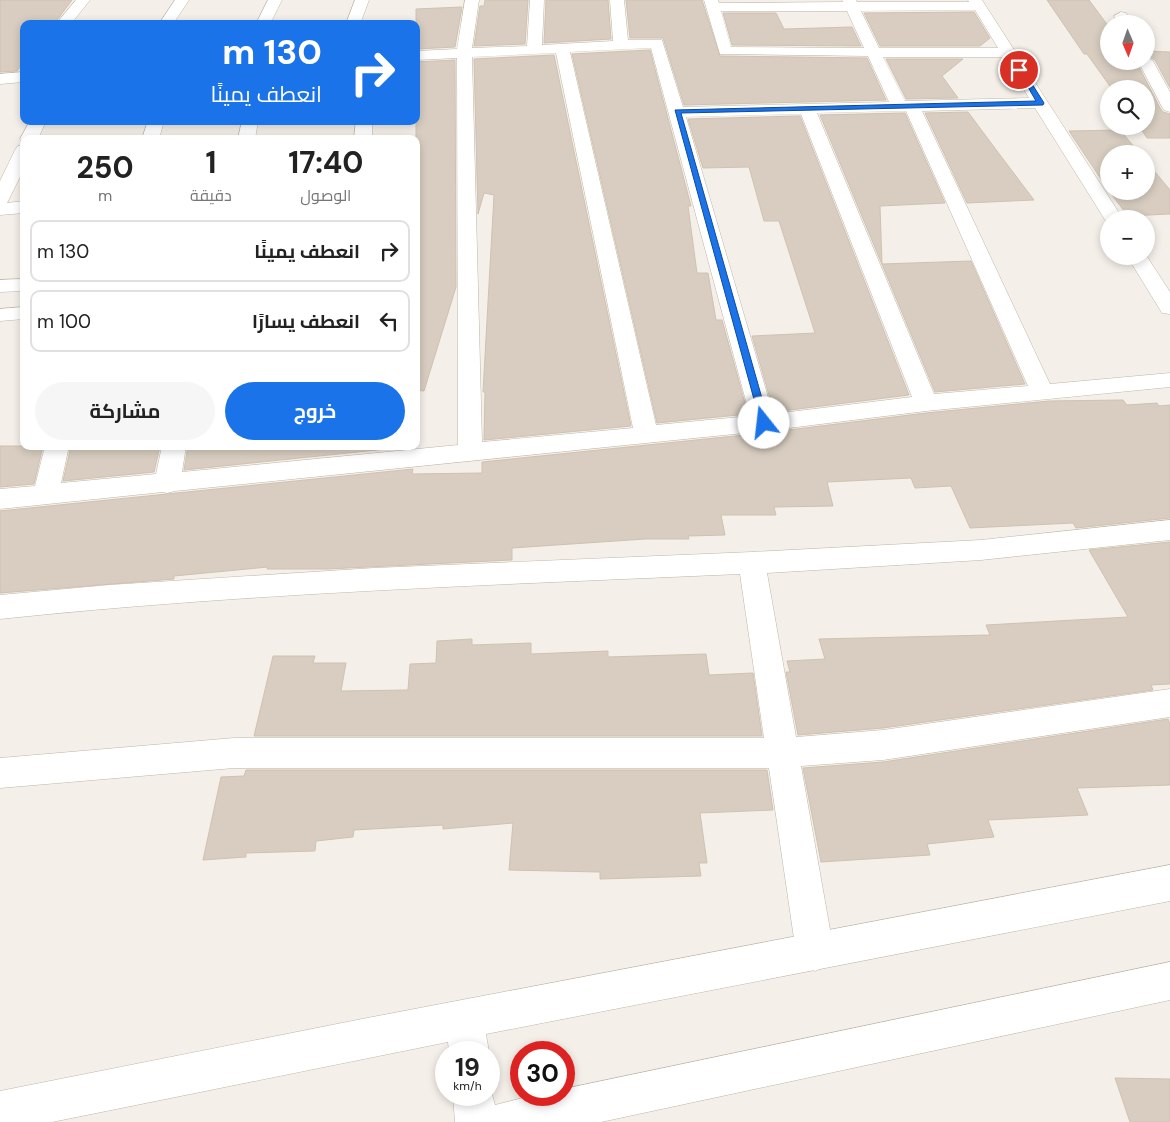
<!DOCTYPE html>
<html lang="ar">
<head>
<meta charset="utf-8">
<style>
	body { margin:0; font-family:"DM Sans",Cairo,sans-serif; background:#f6f6f6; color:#222; direction:rtl; height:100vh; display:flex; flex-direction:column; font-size:19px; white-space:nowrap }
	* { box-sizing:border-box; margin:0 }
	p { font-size:16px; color:#767676 }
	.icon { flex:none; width:28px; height:28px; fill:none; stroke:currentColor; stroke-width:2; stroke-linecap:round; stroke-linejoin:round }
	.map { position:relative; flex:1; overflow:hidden; direction:ltr }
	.details { position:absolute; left:20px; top:135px; width:400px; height:315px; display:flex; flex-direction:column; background:#fff; border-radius:10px; box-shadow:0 2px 8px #0003; direction:rtl }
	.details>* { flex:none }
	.guide { position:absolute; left:20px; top:20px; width:400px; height:105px; border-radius:10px; box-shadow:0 2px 8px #0003; direction:rtl; background:#1a73e8; color:#fff; overflow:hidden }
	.needle { width:32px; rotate:178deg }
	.tools { position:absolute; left:1100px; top:15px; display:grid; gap:10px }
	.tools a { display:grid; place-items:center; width:55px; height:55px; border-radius:50%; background:#fff; box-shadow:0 2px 8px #0003; font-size:25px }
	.speed { position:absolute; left:435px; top:1041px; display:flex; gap:10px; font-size:25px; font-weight:700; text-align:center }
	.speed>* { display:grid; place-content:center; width:65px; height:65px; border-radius:50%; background:#fff; box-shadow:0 2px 8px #0003; line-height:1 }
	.speed small { font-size:12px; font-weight:400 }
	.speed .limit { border:8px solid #d22; background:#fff; color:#111 }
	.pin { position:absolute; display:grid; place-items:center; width:42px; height:42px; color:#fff; margin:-21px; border:2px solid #fff; border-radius:50%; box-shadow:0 1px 5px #0007 }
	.me { position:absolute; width:55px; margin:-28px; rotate:344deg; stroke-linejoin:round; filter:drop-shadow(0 0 4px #0008) }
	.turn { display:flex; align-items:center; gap:18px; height:105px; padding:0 15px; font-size:22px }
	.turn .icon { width:65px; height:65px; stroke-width:2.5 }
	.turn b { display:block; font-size:35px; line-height:42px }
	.eta { display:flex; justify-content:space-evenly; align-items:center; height:85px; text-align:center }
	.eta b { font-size:30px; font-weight:700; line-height:35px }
	.cta { display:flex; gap:10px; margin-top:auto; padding:10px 15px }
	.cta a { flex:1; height:58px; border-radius:30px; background:#1a73e8; color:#fff; font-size:20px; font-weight:700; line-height:58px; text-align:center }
	.cta a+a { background:#f6f6f6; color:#222 }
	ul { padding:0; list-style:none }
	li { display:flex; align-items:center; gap:15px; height:62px; margin:0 10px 8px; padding:0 5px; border:2px solid #e0e0e0; border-radius:10px }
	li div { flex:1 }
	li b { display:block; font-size:19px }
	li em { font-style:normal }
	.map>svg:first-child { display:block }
	.building { fill:#d8cdc0; stroke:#d0c2b0 }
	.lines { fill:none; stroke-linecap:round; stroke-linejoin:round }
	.minor-casing { stroke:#bfb6aa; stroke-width:1 }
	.tertiary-casing { stroke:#bfb6aa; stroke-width:1 }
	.minor { fill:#fff; fill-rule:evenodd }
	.tertiary { fill:#fff; fill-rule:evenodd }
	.route { fill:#1a73e8; stroke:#114b97 }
</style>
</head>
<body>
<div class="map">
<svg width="1170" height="1122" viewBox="0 0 1170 1122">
	<rect width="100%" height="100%" fill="#f4efe8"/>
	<g class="building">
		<polygon points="0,0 72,0 54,24 24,24 24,62 17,71 0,72"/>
		<polygon points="485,0 528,0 525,44 474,46 480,6 484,6"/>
		<polygon points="546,0 608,0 611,39 544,43"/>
		<polygon points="626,0 702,0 720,56 867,58 886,100 684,105 663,38 630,38"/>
		<polygon points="1047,0 1089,0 1109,27 1109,61 1136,61 1160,108 1163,112 1170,114 1170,138 1147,138 1139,126 1146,126 1146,89 1112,89 1087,54 1084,54"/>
		<polygon points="462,7 455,47 416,49 416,9"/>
		<polygon points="974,12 990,38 980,46 880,46 864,13"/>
		<polygon points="723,13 776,13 784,29 852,27 861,46 732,45"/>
		<polygon points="650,50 691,206 688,206 697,273 708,273 716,320 722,320 748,414 657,423 572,54"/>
		<polygon points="1146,51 1170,52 1170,88 1155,60 1146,55"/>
		<polygon points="554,55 631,426 484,440 485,392 483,392 494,195 484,193 478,214 474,59"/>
		<polygon points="886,59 963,59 942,76 958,98 906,99"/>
		<polygon points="455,60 456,287 424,391 416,390 416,62"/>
		<polygon points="968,112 997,151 1034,200 967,203 925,113"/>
		<polygon points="905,113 945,203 880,206 882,264 971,261 1025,384 935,392 820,115"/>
		<polygon points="800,116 909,395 774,412 752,336 815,333 779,221 764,221 749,167 703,168 688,119"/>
		<polygon points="1120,130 1140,154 1109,154 1109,191 1069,131"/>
		<polygon points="1146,161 1170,190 1170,214 1128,216 1109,191 1146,191"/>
		<polygon points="1123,400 1127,405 1157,403 1159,406 1170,405 1170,518 1076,528 1073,523 970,528 951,486 915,488 911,478 827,482 833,506 774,507 776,515 721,515 725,535 688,536 689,539 645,539 512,548 512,560 327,569 267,569 268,567 174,576 174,579 0,593 0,511 413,469 412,474 482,473 482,462 764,433 926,413 1049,401"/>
		<polygon points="0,446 43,446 34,484 0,487"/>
		<polygon points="71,446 160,446 154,472 63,481"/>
		<polygon points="188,446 416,446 184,470"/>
		<polygon points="1170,542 1170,684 1151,685 1153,690 883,728 798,735 786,672 790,672 787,661 825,659 819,639 990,635 986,625 1128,617 1089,550"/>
		<polygon points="472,639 472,645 531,643 531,654 608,651 608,657 706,654 709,675 753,673 762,736 254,736 273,656 315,656 313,663 346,663 341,691 408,690 410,664 436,663 437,641"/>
		<polygon points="1168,719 1170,724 1170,785 1077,788 1088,815 988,820 994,837 927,844 930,855 821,862 803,768 883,762"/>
		<polygon points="246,770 767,770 773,810 700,813 707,863 699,863 701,876 600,879 600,872 509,870 513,823 443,829 443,825 354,830 353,837 316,841 315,851 246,853 246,857 203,860 221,777 244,776"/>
		<polygon points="1115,1078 1170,1079 1170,1122 1130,1122"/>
	</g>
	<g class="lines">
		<g class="minor-casing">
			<g id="minor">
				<polygon points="76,0 90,0 71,24 56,24"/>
				<polygon points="175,0 189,0 173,24 159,24"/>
				<polygon points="268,0 282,0 270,24 256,24"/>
				<polygon points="355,0 369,0 360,24 346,24"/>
				<path d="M465,0H479L472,48L527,46L530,0H544L542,45L613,41L610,0H624L628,40H662L683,107L889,102L868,56L720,54L704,0H718L719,3L843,2L842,0H856L857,2H969L968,0H982L1123,219H1109V223H1107L1035,108L922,111L1050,384L1170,373V387L926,411L764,431L175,491L167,493L163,492L0,509V489L35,486L45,446H69L61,483L156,474L162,446H186L182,472L458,445L457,58L416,60V51L457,49ZM975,10L998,48H879L861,11ZM721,11H847L864,48L731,47ZM651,48L750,416L656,425L570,52ZM556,53L633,428L482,442L472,57ZM883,57H1004L1029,98L905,101ZM906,111L1028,386L934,394L817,113ZM801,114L912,397L773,414L686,117Z"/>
				<polygon points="1121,12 1126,13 1132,24 1118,24 1114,16"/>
				<polygon points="1146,57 1153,61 1170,92 1170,112 1164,110 1162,107 1138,61 1146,61"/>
				<polygon points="24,72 24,82 0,84 0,74"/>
				<polygon points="30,121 46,121 38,139 24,139 23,143 20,139"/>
				<polygon points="148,121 164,121 159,139 142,139"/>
				<polygon points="242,121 258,121 255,139 238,139"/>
				<polygon points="356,121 372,121 372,139 354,139"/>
				<polygon points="24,145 24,169 7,203 24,201 24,213 0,215 0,181 15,150 18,146"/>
				<polygon points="1146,255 1170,292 1170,314 1162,313 1127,256"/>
				<polygon points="24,279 24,291 0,292 0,280"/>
				<polygon points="24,307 24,319 0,321 0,309"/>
				<path d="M1170,520V540L981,560L767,573L796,737L883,730L1170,689V717L883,760L801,766L834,952L828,965L815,971L802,965L796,952L769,768H234L0,788V758L234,738H764L740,574C493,585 246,593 0,619V595L109,585L374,568L752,552L981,540Z"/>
			</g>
		</g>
		<g class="tertiary-casing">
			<g id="tertiary">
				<polygon points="1170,865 1170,901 486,1034 489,1052 449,1052 448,1042 52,1122 0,1122 0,1091 362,1019"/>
				<polygon points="1170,962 1170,1000 601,1122 455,1122 453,1095 489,1095 489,1084 495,1105 534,1095 564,1095 564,1089"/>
			</g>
		</g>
		<use href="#minor" class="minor"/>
		<use href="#tertiary" class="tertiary"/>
	</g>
	<polygon class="route" points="1017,68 1022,68 1044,103 1043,105 681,113 769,423 764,426 761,425 675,110 1036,101"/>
</svg>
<div class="tools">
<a><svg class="needle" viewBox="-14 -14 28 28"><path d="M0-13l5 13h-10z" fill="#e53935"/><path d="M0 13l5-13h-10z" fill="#767676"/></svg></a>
<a><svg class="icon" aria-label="search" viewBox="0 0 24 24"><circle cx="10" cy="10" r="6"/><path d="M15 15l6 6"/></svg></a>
<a>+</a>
<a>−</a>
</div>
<div class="speed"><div>19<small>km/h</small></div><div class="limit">30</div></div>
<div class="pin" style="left:1019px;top:70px;background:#d93025"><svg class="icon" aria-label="arrive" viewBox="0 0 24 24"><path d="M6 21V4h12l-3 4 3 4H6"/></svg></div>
<svg class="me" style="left:764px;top:423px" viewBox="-20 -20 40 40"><circle r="19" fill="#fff"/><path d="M0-13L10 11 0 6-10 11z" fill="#1a73e8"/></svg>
<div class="guide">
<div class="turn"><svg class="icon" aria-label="right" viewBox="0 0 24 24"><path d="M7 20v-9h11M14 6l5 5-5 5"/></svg><div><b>130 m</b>انعطف يمينًا</div></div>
</div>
<section class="details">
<div class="eta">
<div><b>17:40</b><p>الوصول</p></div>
<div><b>1</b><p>دقيقة</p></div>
<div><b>250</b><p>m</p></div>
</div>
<ul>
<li><svg class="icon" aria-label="right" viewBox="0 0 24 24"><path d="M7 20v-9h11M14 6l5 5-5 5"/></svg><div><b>انعطف يمينًا</b></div><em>130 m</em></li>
<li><svg class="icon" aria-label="left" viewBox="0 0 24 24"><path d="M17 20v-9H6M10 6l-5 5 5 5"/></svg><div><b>انعطف يسارًا</b></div><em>100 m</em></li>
</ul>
<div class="cta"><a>خروج</a><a>مشاركة</a></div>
</section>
</div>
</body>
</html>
